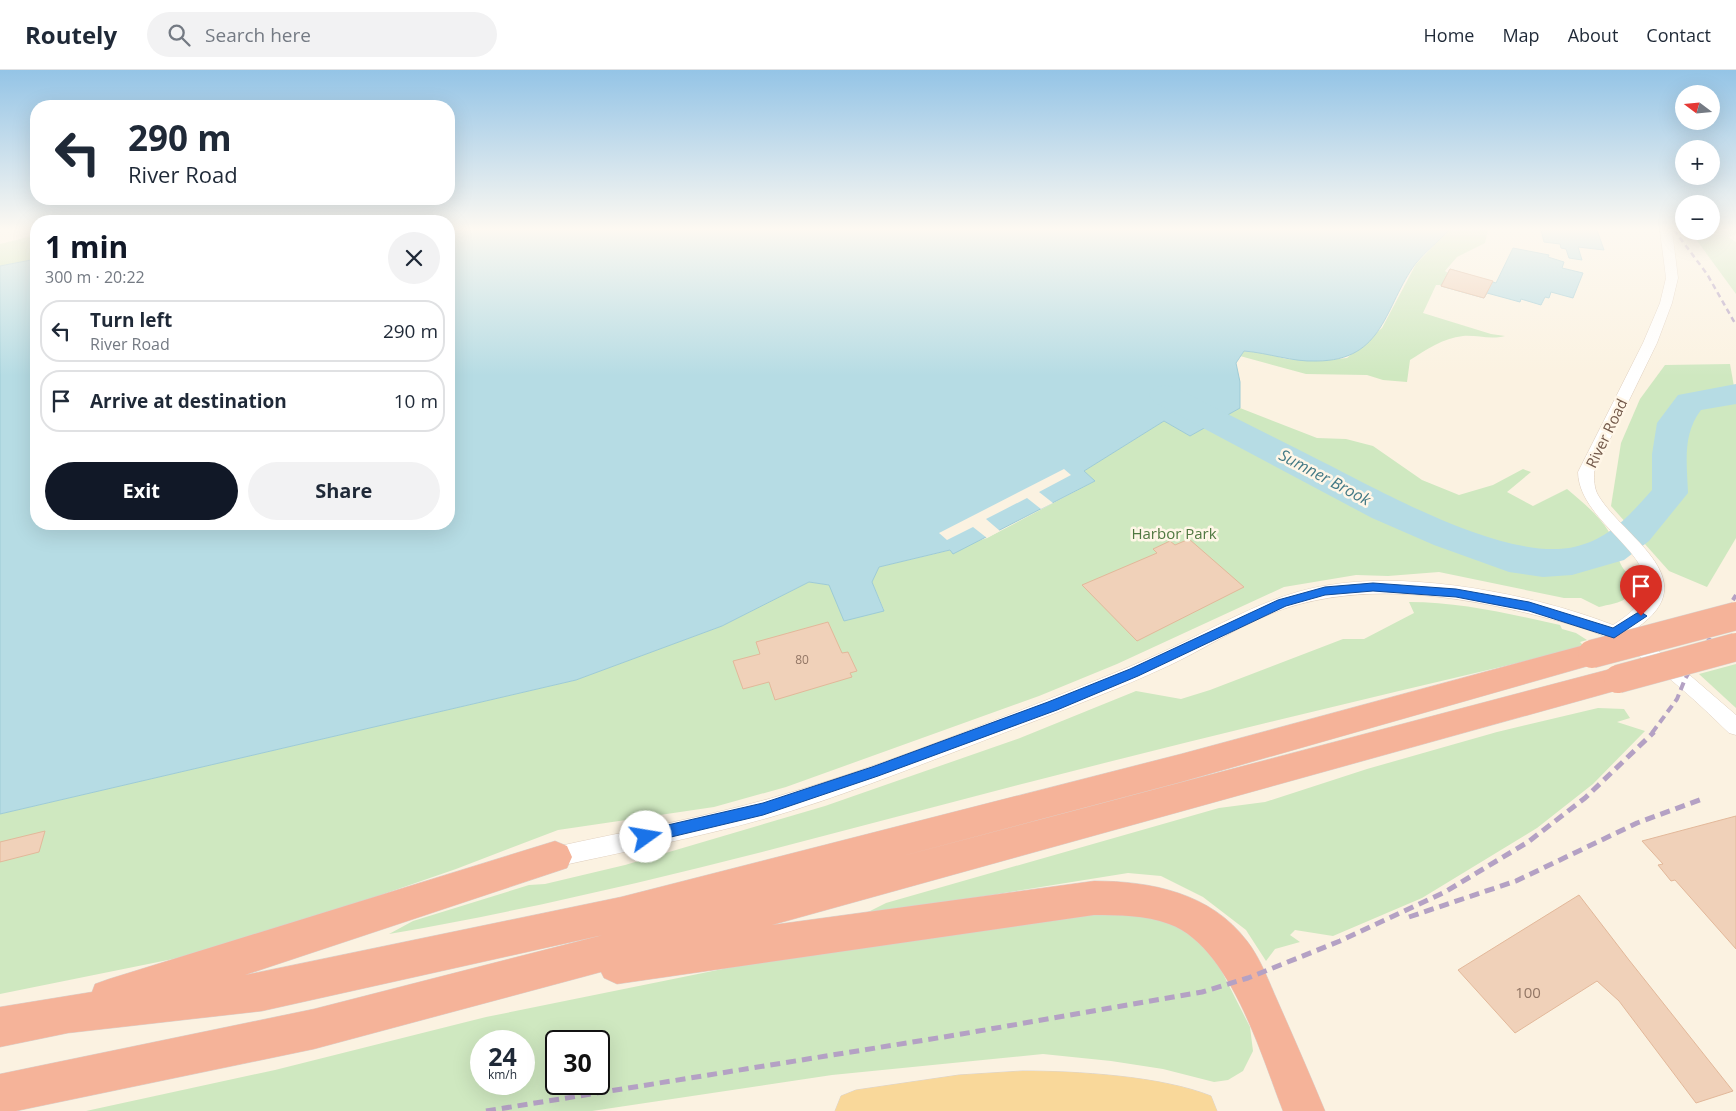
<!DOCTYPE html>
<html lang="en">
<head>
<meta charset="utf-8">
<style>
	body { margin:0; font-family:"Open Sans",sans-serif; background:#f2f2f3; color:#1f2937; height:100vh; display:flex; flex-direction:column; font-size:19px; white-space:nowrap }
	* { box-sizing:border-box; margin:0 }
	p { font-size:16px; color:#747a83 }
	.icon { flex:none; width:28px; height:28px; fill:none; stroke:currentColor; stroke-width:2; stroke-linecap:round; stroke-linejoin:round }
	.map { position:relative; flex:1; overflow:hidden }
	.sheet { position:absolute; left:30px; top:145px; width:425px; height:315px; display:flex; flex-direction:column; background:#fff; border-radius:20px; box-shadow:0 5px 20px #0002 }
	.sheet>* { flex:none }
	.banner { position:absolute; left:30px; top:30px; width:425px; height:105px; border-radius:20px; box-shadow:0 5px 20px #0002; background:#fff; color:#1f2937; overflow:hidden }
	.needle { width:32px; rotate:286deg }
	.controls { position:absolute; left:1675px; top:15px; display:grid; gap:10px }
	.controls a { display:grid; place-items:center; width:45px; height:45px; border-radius:50%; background:#fff; box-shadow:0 5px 20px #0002; font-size:25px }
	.speed { position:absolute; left:470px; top:960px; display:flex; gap:10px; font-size:25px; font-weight:700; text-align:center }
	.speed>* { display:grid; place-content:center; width:65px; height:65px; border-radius:50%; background:#fff; box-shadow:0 5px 20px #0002; line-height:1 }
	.speed small { font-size:12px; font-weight:400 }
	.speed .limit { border:2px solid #111; border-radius:8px; background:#fff; color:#111 }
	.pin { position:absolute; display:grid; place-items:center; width:42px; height:42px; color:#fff; margin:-51px -21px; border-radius:50% 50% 50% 0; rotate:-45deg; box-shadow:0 0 5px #0007 }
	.pin .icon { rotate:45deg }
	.me { position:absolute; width:55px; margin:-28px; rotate:77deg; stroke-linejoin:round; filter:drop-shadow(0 0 4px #0008) }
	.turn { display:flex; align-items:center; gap:18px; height:105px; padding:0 15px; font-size:22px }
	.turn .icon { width:65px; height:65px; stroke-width:2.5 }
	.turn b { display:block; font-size:35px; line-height:42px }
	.round { display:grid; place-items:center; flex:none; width:52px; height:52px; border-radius:26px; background:#f2f2f3 }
	.overview { display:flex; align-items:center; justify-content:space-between; height:85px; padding:0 15px }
	h1 { font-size:30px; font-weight:700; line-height:38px; color:#111827 }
	.cta { display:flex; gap:10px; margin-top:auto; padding:10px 15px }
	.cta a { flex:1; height:58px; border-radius:30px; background:#111827; color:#fff; font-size:20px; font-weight:700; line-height:58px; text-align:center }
	.cta a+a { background:#f2f2f3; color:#1f2937 }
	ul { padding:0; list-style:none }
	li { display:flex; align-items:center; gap:15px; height:62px; margin:0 10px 8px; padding:0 5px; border:2px solid #e0e1e3; border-radius:20px }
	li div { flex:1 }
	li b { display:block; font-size:19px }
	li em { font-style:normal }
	header { display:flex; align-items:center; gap:30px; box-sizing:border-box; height:70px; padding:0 25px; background:#fff; border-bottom:1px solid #e0e1e3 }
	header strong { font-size:24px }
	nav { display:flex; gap:28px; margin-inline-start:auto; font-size:18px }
	.search { width:350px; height:45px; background:#f2f2f3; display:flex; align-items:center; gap:12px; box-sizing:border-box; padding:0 18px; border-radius:28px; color:#747a83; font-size:19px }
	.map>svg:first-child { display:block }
	.green { fill:#cfe8c0; fill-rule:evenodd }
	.water { fill:#b6dce4; stroke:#9dcbd6 }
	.pier { fill:#fbf2e1 }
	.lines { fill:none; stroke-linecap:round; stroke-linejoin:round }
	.river { fill:#b6dce4; fill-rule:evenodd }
	.building { fill:#f0d1b9; stroke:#e2b89a }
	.street-casing { stroke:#dfcebd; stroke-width:1 }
	.primary-casing { stroke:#dad4d0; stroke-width:1 }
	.highway-casing { stroke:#dad4d0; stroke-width:1 }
	.street { fill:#fff; fill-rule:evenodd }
	.primary { fill:#f9d89a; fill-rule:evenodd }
	.highway { fill:#f5b399; fill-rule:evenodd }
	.rail-far2 { stroke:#b4a1c4; stroke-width:2.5; stroke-dasharray:5.5 4; stroke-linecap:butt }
	.rail-far1 { stroke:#b4a1c4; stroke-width:4; stroke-dasharray:8 5; stroke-linecap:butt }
	.rail { stroke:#b4a1c4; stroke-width:5; stroke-dasharray:10 6; stroke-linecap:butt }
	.highway-bridge-casing { stroke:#dad4d0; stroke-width:29; stroke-linecap:butt }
	.highway-bridge { stroke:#f5b399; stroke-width:28 }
	.route { fill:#1a73e8; stroke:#114b97 }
	.labels { text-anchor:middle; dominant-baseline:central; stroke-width:5; stroke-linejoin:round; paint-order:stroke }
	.number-label { font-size:12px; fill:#927665 }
	.street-label { font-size:15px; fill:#725849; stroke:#fff6e7 }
	.park-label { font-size:15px; fill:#507841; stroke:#fff6e7 }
	.near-number-label { font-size:15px; fill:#927665 }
	.water-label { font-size:16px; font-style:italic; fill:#437985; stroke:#fff6e7 }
</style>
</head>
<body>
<header>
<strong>Routely</strong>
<div class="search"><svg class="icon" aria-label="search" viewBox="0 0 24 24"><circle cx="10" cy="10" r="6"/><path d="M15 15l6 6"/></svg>Search here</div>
<nav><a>Home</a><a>Map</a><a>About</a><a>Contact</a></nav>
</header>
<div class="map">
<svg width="1736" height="1041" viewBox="0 0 1736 1041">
	<rect width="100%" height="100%" fill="#fbf2e1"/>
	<g class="green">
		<path d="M1449,160H1488L1485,173L1457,187L1445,201L1451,205L1448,215H1436L1423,243L1491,264L1505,266C1490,270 1478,265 1463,266C1443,268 1426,280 1410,290L1407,312L1383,310L1367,305L1306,304L1240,286L1244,281L1265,283L1286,289L1317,291L1347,288L1382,258L1416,194Z"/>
		<polygon points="1736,160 1736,164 1728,167 1736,172 1736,224 1690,161"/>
		<polygon points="36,165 36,189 0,196 0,174"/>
		<polygon points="1730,294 1736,328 1736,468 1707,517 1669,501 1611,436 1621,373 1640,329 1665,295"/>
		<path d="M1240,338L1317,368L1346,369L1373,376L1422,410L1459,425L1493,415L1523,399L1531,402L1507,422L1533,436L1567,419C1582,432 1599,445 1609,462C1622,484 1612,493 1637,512C1629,533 1619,532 1599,537L1581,528H1564L1439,502L1388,506L1356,505L1284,517L1117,594L1039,626L786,717L714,737L558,760L456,799L259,867L173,889L0,924V744L576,610L722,556L809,512L829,515L884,540L872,512L879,497L951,480L987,468L1095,411L1084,401L1164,351L1190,366Z"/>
		<path d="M1409,532C1460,532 1511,544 1560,555L1562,559L1576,563L1587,570L1580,572L1585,577C1398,621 1212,665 1026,713C815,768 604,827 389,864L413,851L529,815L545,814L625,795L825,736L1020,668L1136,621L1181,629L1210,620L1343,569H1364L1414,543Z"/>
		<polygon points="1736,594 1736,638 1699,604"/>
		<polygon points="1598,638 1624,639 1630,648 1617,652 1645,661 1593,714 1537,758 1422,828 1333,866 1295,860 1290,865 1300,872 1275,879 1266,891 1246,860 1203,827 1161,806 1128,803 860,846 886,833 1219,738 1265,732 1367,699 1497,662"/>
		<path d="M1130,842L1163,847L1196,867L1216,890L1250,957L1253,981L1243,1001L1228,1010L1214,1012L1163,999L1111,991L1043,984L832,1005L592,1041H86L275,1000L486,947L762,891L1066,847ZM481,971H524V1014H481ZM556,971H599V1014H556Z"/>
	</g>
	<g class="water">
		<path d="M449,160H1449C1438,172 1426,181 1416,193C1384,236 1385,291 1316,291C1292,292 1269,283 1244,281L1236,293L1240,312V338L1190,366L1164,351L1084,401L1095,411L953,484L950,480L879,497L872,512L884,541L844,551L829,515L809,512L722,556L576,610L0,744V196L36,189V454H449Z"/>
		<polygon points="1541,160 1597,160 1604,180 1578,177 1582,190 1569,188 1566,179 1561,178 1560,174 1544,172"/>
		<polygon points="1513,178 1549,185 1548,187 1564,192 1562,198 1583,203 1573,228 1551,222 1549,228 1545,227 1541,235 1521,229 1520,232 1487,223 1484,228 1441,216 1450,199 1496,213"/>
	</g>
	<polygon class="pier" points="1064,399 1071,405 1039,422 1053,433 1041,439 1027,428 986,449 1000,461 987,468 973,457 947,470 939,463"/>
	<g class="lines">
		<path class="river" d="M1736,314V334L1701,340C1682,365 1687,393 1688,423L1649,471L1624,490L1572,505L1543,507L1509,502L1434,475L1372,448L1154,332L1149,325L1154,318L1165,315L1176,318C1224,342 1271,366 1319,390C1381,421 1505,492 1574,477C1609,469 1629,446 1652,420V384L1657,353L1678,325Z"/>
	</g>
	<g class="building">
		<polygon points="1450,199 1493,211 1484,228 1441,216"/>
		<polygon points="1189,469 1244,517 1137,571 1082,515 1157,483 1153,479 1170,471 1175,475"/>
		<polygon points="828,552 842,583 848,582 857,601 850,603 852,607 775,630 769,612 743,619 733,591 760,584 756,572"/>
		<polygon points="1736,746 1736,879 1675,810 1671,811 1658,795 1663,794 1642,771"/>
		<polygon points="45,761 39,782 0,792 0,772"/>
		<polygon points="1579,825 1629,890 1733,1021 1696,1033 1619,931 1597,911 1515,963 1458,900"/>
	</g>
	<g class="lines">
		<g class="street-casing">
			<path id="street" d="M1660,160H1672L1678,208L1672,233L1657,273L1594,402C1594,409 1594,418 1598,425C1624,469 1713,512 1629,563L1671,589L1736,645V665L1729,663C1693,628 1655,592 1610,569C1585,557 1558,551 1531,544C1456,526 1376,514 1300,534C1253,546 1211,576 1168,596C1101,627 1031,652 962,679C899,703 836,728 771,747C700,767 627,781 555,797L547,794L544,787L547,780L555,777C628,761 701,748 772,728C874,699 973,659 1072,620C1110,605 1147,590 1184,572C1231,549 1276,523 1329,515C1414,501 1533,524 1613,555C1703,500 1579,464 1578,402L1643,273L1660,233L1666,208Z"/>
		</g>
		<g class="primary-casing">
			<path id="primary" d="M1022,1001C1076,1001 1161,1006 1211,1026L1217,1041H835L841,1026L856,1020L959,1005Z"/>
		</g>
		<g class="highway-casing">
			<path id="highway" d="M1592,573L1602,576L1607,584L1602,592L1181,712L891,789L1618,597L1629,601L1633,609L1629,617L772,855L1094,811C1151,811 1211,823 1247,871C1261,889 1269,912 1278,932C1294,968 1310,1005 1325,1041H1283C1261,985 1230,876 1169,854C1145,845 1119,845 1094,845L617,914L604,908L601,902L314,979L16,1041H0V1004L314,939L603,865L262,941L68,963L0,977V937L92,922L95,914L109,909L555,771L567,776L572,787L567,798L245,905L621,827L1181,684Z"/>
		</g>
		<use href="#street" class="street"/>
		<use href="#primary" class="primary"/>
		<use href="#highway" class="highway"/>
		<polyline class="rail-far2" points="1674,160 1707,204 1736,255"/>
		<polyline class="rail-far1" points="1652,663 1677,629 1685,609 1736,525"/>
		<g class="rail">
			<polyline points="1409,847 1516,811 1637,753 1705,728"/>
			<polyline points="486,1041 956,965 1202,922 1248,908 1340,871 1445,822 1528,772 1585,728 1654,662"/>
		</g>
		<g class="highway-bridge-casing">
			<g id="highway-bridge">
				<polyline points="1592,584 1736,546"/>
				<polyline points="1618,609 1736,577"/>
			</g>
		</g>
		<use href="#highway-bridge" class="highway-bridge"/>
	</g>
	<linearGradient id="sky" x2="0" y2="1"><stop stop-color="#94c4e6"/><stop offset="0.52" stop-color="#fdf9f2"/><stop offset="1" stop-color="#fdf9f2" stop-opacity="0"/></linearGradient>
	<rect width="1736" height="306" fill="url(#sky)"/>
	<polygon class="route" points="1373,513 1456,519 1529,532 1613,558 1637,543 1641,542 1647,546 1614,568 1529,541 1456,527 1373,521 1325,525 1286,536 1138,606 1057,640 878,706 763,745 646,773 641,771 639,767 641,762 646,760 763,733 872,697 1048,632 1130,599 1278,530 1325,517"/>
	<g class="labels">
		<g class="number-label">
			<text x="802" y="589">80</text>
		</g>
		<g class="street-label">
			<text transform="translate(1606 363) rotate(-64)">River Road</text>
		</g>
		<g class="park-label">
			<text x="1174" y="463">Harbor Park</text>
		</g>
		<g class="near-number-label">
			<text x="1528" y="922">100</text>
		</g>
		<g class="water-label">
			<text transform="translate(1325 407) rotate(28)">Sumner Brook</text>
		</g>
	</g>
</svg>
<div class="controls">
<a><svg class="needle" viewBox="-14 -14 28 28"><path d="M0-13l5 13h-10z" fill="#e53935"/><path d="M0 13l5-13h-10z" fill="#747a83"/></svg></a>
<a>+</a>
<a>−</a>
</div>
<div class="speed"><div>24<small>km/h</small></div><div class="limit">30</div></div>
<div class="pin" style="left:1641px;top:546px;background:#d93025"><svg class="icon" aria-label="arrive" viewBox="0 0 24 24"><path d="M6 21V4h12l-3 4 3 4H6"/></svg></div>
<svg class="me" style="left:646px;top:767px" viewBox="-20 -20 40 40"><circle r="19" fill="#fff"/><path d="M0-13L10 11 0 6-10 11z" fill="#1a73e8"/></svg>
<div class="banner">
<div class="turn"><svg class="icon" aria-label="left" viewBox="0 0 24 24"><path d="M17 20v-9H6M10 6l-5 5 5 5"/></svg><div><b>290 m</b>River Road</div></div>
</div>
<section class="sheet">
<div class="overview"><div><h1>1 min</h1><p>300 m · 20:22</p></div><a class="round"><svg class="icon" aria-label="close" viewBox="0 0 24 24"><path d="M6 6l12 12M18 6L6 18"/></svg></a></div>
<ul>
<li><svg class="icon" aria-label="left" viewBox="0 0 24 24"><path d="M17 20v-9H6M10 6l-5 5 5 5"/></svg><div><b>Turn left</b><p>River Road</p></div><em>290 m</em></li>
<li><svg class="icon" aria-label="arrive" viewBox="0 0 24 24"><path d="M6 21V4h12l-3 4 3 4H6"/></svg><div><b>Arrive at destination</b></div><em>10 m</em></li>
</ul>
<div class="cta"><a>Exit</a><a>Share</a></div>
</section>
</div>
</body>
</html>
